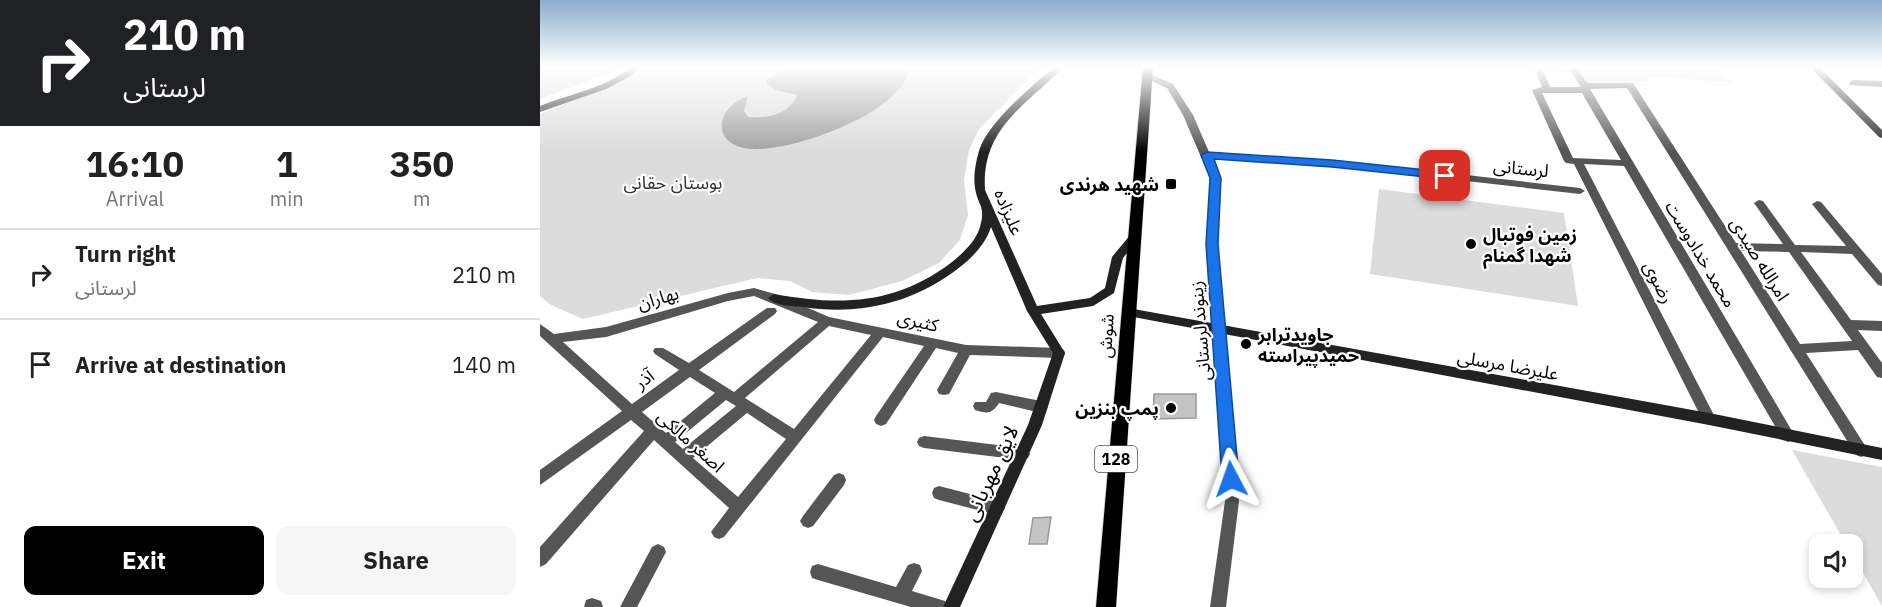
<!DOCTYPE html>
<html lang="en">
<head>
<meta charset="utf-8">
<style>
	body { margin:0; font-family:"IBM Plex Sans","Noto Sans Arabic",sans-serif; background:#f6f6f6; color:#222; height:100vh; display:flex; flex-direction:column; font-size:22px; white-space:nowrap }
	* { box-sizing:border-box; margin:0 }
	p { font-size:20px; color:#767676 }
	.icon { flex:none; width:33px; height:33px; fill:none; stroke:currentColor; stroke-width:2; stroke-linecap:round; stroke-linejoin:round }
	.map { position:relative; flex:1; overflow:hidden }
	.side { display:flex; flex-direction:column; background:#fff; width:540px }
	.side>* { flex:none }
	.guide { background:#202124; color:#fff; overflow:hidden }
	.tools { position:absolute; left:1269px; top:534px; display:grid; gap:12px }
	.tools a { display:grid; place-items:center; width:54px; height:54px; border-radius:12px; background:#fff; box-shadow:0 3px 9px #0003; font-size:30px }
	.pin { position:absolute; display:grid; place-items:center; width:51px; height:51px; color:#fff; margin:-26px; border-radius:12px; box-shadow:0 3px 9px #0006 }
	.me { position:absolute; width:66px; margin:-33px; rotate:356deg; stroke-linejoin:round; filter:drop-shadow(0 0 4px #0008) }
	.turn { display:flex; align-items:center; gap:21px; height:126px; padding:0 24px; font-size:27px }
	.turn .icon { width:78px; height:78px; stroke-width:2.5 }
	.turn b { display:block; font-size:42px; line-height:51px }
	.eta { display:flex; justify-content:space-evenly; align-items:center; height:102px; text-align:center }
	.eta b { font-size:36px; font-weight:700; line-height:42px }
	.button { display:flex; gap:12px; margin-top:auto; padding:12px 24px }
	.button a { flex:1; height:69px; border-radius:12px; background:#000; color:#fff; font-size:24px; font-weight:700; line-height:69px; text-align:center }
	.button a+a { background:#f6f6f6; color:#222 }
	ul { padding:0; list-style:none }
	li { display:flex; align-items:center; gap:18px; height:90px; padding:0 24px; border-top:2px solid #e0e0e0 }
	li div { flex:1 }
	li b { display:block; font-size:22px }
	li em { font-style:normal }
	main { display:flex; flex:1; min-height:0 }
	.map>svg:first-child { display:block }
	.green { fill:#dcdcdc }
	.water { fill:#a3a3a3 }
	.building { fill:#c4c4c4; stroke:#999; stroke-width:1.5 }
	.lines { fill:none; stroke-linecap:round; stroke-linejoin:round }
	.primary-casing { stroke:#dbdbdb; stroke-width:1 }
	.street { fill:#555; fill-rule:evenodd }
	.secondary { fill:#222; fill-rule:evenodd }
	.primary { fill:#000; fill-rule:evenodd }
	.route { fill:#1a73e8; stroke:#114b97; stroke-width:1.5 }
	.poi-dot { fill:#000; stroke:#fff; stroke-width:2 }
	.labels { text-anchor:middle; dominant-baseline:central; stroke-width:4.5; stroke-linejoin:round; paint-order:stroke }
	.shield { fill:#fff; stroke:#4c4c4c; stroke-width:1.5 }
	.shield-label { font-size:16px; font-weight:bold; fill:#000 }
	.street-label { font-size:18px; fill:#000; stroke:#fff }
	.park-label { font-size:18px; fill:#333; stroke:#fff }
	.poi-label { font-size:18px; font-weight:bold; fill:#000; stroke:#fff; text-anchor:end }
	.near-street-label { font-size:21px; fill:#000; stroke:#fff }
</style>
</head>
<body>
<main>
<section class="side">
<div class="guide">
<div class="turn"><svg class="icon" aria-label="right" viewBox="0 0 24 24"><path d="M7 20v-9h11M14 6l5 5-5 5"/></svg><div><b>210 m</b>لرستانی</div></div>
</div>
<div class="eta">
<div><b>16:10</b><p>Arrival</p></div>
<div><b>1</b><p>min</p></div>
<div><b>350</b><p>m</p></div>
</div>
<ul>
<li><svg class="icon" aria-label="right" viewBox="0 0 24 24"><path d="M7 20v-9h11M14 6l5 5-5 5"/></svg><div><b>Turn right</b><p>لرستانی</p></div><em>210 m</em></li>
<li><svg class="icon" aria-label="arrive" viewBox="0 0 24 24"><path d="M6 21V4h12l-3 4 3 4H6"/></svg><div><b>Arrive at destination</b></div><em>140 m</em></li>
</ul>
<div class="button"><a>Exit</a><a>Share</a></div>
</section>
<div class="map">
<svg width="1342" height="607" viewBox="0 0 1342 607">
	<rect width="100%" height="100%" fill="#fff"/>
	<g class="green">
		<polygon points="0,67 78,67 77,70 0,99"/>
		<polygon points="100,67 503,67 493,74 439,129 429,150 424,180 428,215 420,240 399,263 362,281 309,295 272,292 250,281 217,278 43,319 11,305 0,296 0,114 80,82"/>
		<polygon points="983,67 1175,67 1192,82 1109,77 1108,81 1089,81 1090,83 1045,84 1041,73 986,70"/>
		<polygon points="839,189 1024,213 1038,306 830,274"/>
		<polygon points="1252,450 1342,467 1342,606 1313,555 1312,544 1306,544"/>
	</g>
	<path class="water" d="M252,67H369C368,112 242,157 204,148C168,140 180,105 208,96L204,111L208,117C228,118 248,116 257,95L236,90L227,84V79Z"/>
	<g class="building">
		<polygon points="614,394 656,394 656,418 613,419"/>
		<polygon points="511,517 507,544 489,544 493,518"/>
	</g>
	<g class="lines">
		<g class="primary-casing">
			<polygon id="primary" points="603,67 613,67 576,607 556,607"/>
		</g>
		<g class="street">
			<path d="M1028,67H1036L1047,83H1093L1196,243L1243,244L1214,203L1219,200L1223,201L1255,245L1306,246L1272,204L1277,201L1281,202L1342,274V286L1338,285L1312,254L1261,252L1311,320L1342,321V331L1318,330L1342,363V378L1337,377L1318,350L1266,353L1326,447L1328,451L1326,455L1321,457L1316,455L1087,88L1050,89L1255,436L1253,440L1248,442L1243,440L1084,166L1044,164L1176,419L1174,423L1169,425L1164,423L1034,164L1026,163L1024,161L992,90L1002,87L996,72L1000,69L1004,72L1010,87H1041ZM1002,93H1042L1081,160L1033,158ZM1201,251L1249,252L1312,341L1260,344Z"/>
			<polygon points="608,73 633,84 653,115 669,152 829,164 1040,188 1045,191 1040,194 829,170 671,158 680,178 678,244 699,501 686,607 670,607 685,501 666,244 670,178 643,115 627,88 605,78 604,76"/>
			<polygon points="1313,80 1342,81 1342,87 1310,85 1309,83"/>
			<path d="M214,288L238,295L289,317L426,345L519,348L524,350L525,353L524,356L519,358L430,355L409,394L404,395L399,394L397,390L418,353L396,348L346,424L341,426L336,424L334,420L336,416L384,346L343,337L184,537L179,539L174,537L171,532L189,508L114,440L6,564L0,567V547L104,431L91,420L0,485V470L82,411L0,336V324L14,334L66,327L188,293ZM214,296L278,322L194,392L159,370L235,314L237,311L235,308H227L149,363L123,348H115L113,351L115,354L139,370L92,404L23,342L66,337L188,301ZM289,326L331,335L254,429L205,398ZM150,377L175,393L126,433L102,412ZM186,400L196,406L143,449L135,442ZM207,413L246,439L198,497L153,458Z"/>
			<path d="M456,392L501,401L506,403L508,407L506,411L501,413L459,403C452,414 447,414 435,410L433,406L435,402H446L451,393Z"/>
			<polygon points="384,436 483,448 488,450 490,454 488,458 483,460 384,448 379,446 377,442 379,438"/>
			<polygon points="299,473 304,475 306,480 304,485 273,526 268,528 263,526 260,521 263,516 294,475"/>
			<polygon points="399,486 457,501 462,503 465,508 462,513 457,515 399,500 394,498 392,493 394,488"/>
			<polygon points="118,544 124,547 126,552 97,607 80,607 112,547"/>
			<polygon points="374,563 380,565 382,571 372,591 405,601 407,607 371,607 278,580 272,578 270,572 272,566 278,564 356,587 368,565"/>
			<polygon points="52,598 61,601 63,607 44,607 46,600"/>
		</g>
		<g class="secondary">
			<path d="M90,67H100L89,77L66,89L0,112V106C31,93 65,89 90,67Z"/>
			<path d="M514,67H523C485,107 441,128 445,190L497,306L550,298L565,288L572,257L591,234L595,233L600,237L583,258L574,293L553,306L501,314L525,353L502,425L420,607H403L488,425L513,353L487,311L451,227C446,243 433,257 420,267C375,303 319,316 263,307C253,306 235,306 228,298L234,294C300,306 356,305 412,262C423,253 436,241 440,227C446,205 438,207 435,188C433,176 436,160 440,148C450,121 492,86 514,67Z"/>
			<polygon points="1270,67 1279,67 1342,130 1342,138 1339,137"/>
			<polygon points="588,308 1169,413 1342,448 1342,460 1169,425 588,316 582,312"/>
		</g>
		<use href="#primary" class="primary"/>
	</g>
	<linearGradient id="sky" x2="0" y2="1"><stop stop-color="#8cadcc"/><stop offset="0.44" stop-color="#fff"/><stop offset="1" stop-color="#fff" stop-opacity="0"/></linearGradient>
	<rect width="1342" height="152" fill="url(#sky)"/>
	<polygon class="route" points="667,152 792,160 905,172 911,176 905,179 792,167 674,159 681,178 678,244 699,479 697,484 691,487 685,484 682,479 666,244 670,178 661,155"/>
	<g class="poi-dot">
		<rect x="625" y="178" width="12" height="12" rx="3"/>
		<circle cx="931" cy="244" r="6"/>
		<circle cx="706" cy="344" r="6"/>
		<circle cx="631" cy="408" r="6"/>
	</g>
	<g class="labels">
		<rect class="shield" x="555" y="446" width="42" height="26" rx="4.5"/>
		<g class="shield-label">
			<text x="576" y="459">128</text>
		</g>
		<g class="street-label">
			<text transform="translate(981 168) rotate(6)">لرستانی</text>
			<text transform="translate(469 212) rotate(67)">علیزاده</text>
			<text transform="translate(1161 254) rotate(59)">محمد خدادوست</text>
			<text transform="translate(1220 259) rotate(58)">امرالله صیدی</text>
			<text transform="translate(1119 282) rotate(63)">رضوی</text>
			<text transform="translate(118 298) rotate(-16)">بهاران</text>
			<text transform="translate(378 321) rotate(13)">کثیری</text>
			<text transform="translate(660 331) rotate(-95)">زینوند لرستانی</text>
			<text transform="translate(566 336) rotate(-87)">شوش</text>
			<text transform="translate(968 365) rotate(10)">علیرضا مرسلی</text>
			<text transform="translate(104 379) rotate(-37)">آذر</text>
			<text transform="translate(151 441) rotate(42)">اصغر مالکی</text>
		</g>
		<g class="park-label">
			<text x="133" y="182">بوستان حقانی</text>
		</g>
		<g class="poi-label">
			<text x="619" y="184">شهید هرندی</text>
			<text x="943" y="234" text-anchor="start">زمین فوتبال<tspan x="943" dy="21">شهدا گمنام</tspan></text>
			<text x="718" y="334" text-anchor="start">جاویدترابر<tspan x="718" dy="21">حمیدپیراسته</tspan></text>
			<text x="619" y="408">پمپ بنزین</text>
		</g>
		<g class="near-street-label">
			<text transform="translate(450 473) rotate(-65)">لایق مهربانی</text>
		</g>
	</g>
</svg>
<div class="tools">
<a><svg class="icon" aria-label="sound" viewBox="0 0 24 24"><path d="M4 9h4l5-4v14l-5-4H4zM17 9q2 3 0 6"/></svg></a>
</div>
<div class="pin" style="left:905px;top:176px;background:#d93025"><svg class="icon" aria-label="arrive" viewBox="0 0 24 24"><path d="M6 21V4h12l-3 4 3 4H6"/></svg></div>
<svg class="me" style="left:691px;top:479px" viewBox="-20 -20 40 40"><path d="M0-17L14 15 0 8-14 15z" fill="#1a73e8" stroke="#fff" stroke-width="4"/></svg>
</div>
</main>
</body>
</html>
